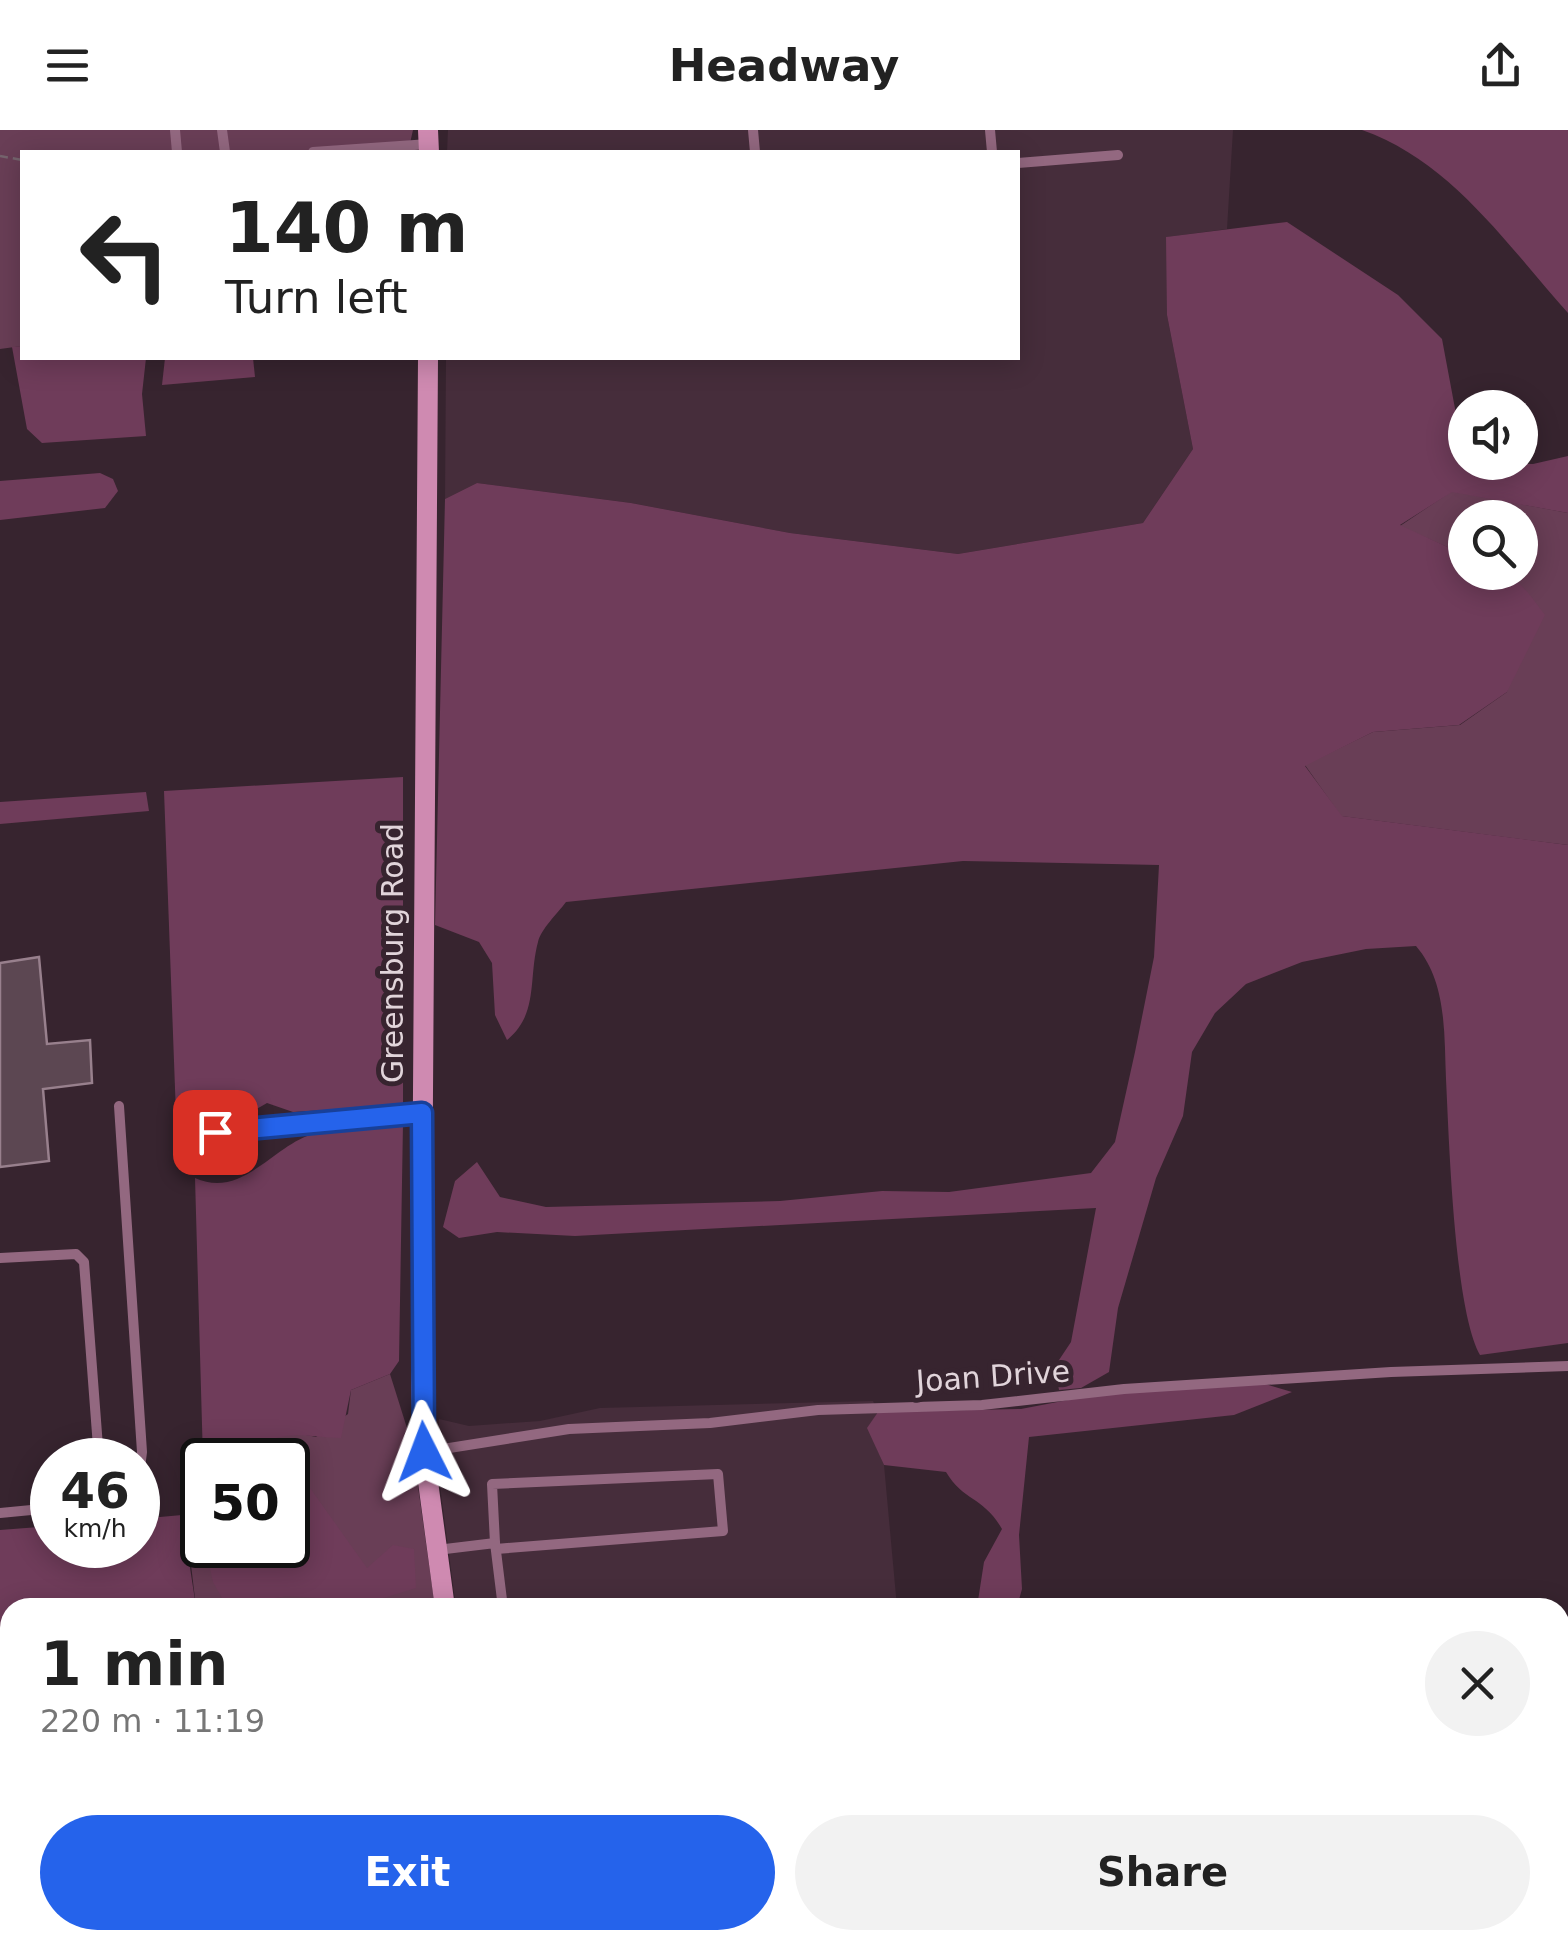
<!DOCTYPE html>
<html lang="en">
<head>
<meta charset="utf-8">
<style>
	body { margin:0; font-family:"DejaVu Sans",sans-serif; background:#f2f2f2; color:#222; height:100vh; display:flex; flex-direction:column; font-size:38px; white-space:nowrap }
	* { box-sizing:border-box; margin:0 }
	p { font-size:32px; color:#767676 }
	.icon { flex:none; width:55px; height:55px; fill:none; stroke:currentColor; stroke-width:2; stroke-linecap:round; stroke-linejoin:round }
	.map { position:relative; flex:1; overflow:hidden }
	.drawer { position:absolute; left:0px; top:1468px; width:1570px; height:352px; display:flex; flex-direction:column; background:#fff; border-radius:30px 30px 0 0; box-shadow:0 5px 25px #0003 }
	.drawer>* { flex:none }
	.hud { position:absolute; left:20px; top:20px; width:1000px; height:210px; border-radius:0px; box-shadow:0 5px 25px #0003; background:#fff; color:#222; overflow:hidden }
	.controls { position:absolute; left:1448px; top:260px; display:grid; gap:20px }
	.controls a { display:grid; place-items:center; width:90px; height:90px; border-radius:50%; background:#fff; box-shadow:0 5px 25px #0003; font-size:50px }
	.speed { position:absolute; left:30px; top:1308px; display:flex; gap:20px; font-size:50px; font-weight:700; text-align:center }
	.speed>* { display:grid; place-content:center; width:130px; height:130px; border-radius:50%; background:#fff; box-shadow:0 5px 25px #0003; line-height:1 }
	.speed small { font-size:25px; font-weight:400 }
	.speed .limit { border:5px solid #111; border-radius:15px; background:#fff; color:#111 }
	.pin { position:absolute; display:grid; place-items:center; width:85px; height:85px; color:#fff; margin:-42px; border-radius:20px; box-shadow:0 5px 15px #0006 }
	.me { position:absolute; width:110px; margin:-55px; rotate:357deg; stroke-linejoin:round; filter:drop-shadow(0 0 8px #0008) }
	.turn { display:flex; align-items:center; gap:35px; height:210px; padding:0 40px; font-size:45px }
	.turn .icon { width:130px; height:130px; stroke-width:2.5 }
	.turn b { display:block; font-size:70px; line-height:85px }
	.round { display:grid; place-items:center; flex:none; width:105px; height:105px; border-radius:52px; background:#f2f2f2 }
	.summary { display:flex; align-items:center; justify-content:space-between; height:170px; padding:0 40px }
	h1 { font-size:60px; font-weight:700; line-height:75px }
	.action { display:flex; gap:20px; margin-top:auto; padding:20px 40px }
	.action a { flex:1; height:115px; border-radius:60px; background:#2563eb; color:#fff; font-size:40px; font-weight:700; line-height:115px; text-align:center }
	.action a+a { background:#f2f2f2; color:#222 }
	header { display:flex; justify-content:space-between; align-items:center; height:130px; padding:0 40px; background:#fff; font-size:45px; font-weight:700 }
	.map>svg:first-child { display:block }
	.built { fill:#462d3b }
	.green { fill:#693e56 }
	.forest { fill:#6f3c5a }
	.building { fill:#5c4752; stroke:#98808d; stroke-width:2.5 }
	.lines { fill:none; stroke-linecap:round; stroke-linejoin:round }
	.path { stroke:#75646d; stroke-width:2.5; stroke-dasharray:8 5; stroke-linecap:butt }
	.lane { stroke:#936880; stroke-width:10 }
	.secondary { stroke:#cf8ab1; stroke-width:20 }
	.route-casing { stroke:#184099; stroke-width:25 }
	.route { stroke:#2563eb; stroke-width:18 }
	.labels { text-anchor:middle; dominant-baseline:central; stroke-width:10; stroke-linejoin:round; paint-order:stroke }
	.street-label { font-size:30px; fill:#e1d4da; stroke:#37242f }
</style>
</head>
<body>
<header><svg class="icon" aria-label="menu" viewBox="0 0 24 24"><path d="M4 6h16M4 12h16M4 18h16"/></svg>Headway<svg class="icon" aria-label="share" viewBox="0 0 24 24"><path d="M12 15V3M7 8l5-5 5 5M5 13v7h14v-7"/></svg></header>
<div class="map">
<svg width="1568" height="1819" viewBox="0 0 1568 1819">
	<rect width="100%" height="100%" fill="#37242f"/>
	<g class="built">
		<polygon points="448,0 1233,0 1227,99 1167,107 1167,185 1193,319 1143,393 958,424 790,403 631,373 477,353 445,369 446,228 1018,228 1018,22 447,22"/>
		<polygon points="873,1271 878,1282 868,1298 884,1335 897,1477 456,1477 439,1348 439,1289 469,1296 540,1291 600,1278"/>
	</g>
	<g class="green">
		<polygon points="0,0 413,0 408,22 22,22 22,216 0,219"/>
		<polygon points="1452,361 1568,383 1568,715 1341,686 1305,635 1373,602 1460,595 1507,562 1517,449 1504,443 1520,442 1520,388 1465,388 1465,425 1400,396"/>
		<path d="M390,1244L412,1314L435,1477H196L180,1341L202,1337V1415H288V1330H247C266,1305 286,1300 316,1307L348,1284L351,1260Z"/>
	</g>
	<g class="forest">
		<path d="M1362,0H1568V183C1507,115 1451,31 1362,0Z"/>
		<path d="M1287,92L1398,165L1442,209L1465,332L1533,334L1568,326V383L1452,362L1400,395L1465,425V442C1514,442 1516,446 1545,485L1507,562L1459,595L1373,602L1305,636L1342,686L1568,715V1213L1480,1225C1454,1179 1449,1009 1446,949C1444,903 1447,852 1416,816L1366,819L1302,832L1246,854L1215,883L1192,922L1183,986L1156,1048L1118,1178L1109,1242L1081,1258L1059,1260L1055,1236L1071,1212L1096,1078L575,1106L497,1102L459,1108L443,1097L455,1051L477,1032L500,1067L546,1077L780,1071L882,1061L949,1062L1091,1043L1115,1012L1135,922L1154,827L1159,735L963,731L566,772C557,784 541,799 538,812C528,849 539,884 507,910L495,885L492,833L479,812L435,795L445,369L477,353L631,373L790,403L958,424L1143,393L1193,319L1167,185L1166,107Z"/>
		<polygon points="22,216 22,228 146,228 142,264 146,306 42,313 27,299 12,217"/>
		<polygon points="165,228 253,228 255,247 162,255"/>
		<polygon points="100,343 113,349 118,361 105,378 0,390 0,351"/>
		<path d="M403,647V975L293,982L267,973C239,990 206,1002 176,985L164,661Z"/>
		<polygon points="146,662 149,681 0,694 0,672"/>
		<path d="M403,993L399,1231L390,1244L351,1260L341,1308C302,1307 274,1295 247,1330H203L195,1048C243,1070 273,1014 316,1003C343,996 375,996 403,993Z"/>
		<path d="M1258,1252L1292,1262L1234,1285L1029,1307L1019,1405L1022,1459L1017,1477H977L984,1432L1002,1399C983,1366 964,1372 946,1342L884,1335L867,1298L878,1282L1021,1279L1125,1259Z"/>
		<polygon points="310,1358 367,1438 393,1415 414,1419 416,1458 374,1471 286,1466 227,1477 213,1452 205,1415 288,1415 288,1367"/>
		<polygon points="182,1385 196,1477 10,1478 10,1605 8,1581 0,1583 0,1400 52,1396 52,1415 138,1415 138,1389"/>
		<polygon points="1568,1535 1568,1819 1468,1819 1508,1810 1560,1810 1560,1536"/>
		<polygon points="35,1810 261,1810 254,1819 35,1819"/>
	</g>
	<polygon class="building" points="39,827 47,914 90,910 92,953 43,959 49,1031 0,1037 0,833"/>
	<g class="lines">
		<polyline class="path" points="0,26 22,30"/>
		<g class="lane">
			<polyline points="175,0 177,22"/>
			<polyline points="222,0 225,22"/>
			<polyline points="753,0 755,22"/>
			<polyline points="990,0 992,22"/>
			<polyline points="313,22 429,14"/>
			<polyline points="1018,33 1118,25"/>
			<polyline points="119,976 142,1322 138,1353"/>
			<polyline points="182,1006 422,983"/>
			<polyline points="0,1128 76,1124 84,1132 99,1330"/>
			<polyline points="424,1322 569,1299 710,1293 818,1280 982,1275 1124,1259 1391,1242 1568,1236"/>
			<polyline points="0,1383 52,1378"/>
			<polyline points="495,1413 492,1354 718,1344 723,1401 496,1419"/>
			<polyline points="437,1420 495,1413 503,1478"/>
			<polyline points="291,1810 291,1819"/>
			<polyline points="431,1810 432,1819"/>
		</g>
		<g class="secondary">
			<polyline points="428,0 429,22"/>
			<polyline points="428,228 421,1255 424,1322 445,1478"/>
			<polyline points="496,1810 497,1819"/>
		</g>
	</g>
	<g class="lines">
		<g class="route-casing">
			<polyline id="route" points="215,1002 422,983 424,1322"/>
		</g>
		<use href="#route" class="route"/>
	</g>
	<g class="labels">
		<g class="street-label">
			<text transform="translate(392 823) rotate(-90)">Greensburg Road</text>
			<text transform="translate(993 1246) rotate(-4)">Joan Drive</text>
		</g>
	</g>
</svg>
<div class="controls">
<a><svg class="icon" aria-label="sound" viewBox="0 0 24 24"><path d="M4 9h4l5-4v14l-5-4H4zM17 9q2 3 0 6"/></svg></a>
<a><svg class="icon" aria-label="search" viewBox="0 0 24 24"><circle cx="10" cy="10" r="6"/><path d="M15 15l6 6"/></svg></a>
</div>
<div class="speed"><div>46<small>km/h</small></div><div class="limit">50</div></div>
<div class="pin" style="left:215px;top:1002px;background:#d93025"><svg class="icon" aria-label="arrive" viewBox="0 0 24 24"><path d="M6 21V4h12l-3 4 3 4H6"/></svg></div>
<svg class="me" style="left:424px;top:1322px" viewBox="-20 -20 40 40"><path d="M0-17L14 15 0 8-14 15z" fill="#2563eb" stroke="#fff" stroke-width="4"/></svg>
<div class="hud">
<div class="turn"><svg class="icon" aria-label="left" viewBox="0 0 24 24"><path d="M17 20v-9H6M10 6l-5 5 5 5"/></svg><div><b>140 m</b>Turn left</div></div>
</div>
<section class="drawer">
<div class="summary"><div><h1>1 min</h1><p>220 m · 11:19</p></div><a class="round"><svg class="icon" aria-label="close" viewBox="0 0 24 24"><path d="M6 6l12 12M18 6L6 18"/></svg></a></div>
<div class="action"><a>Exit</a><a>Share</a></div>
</section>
</div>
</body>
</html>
